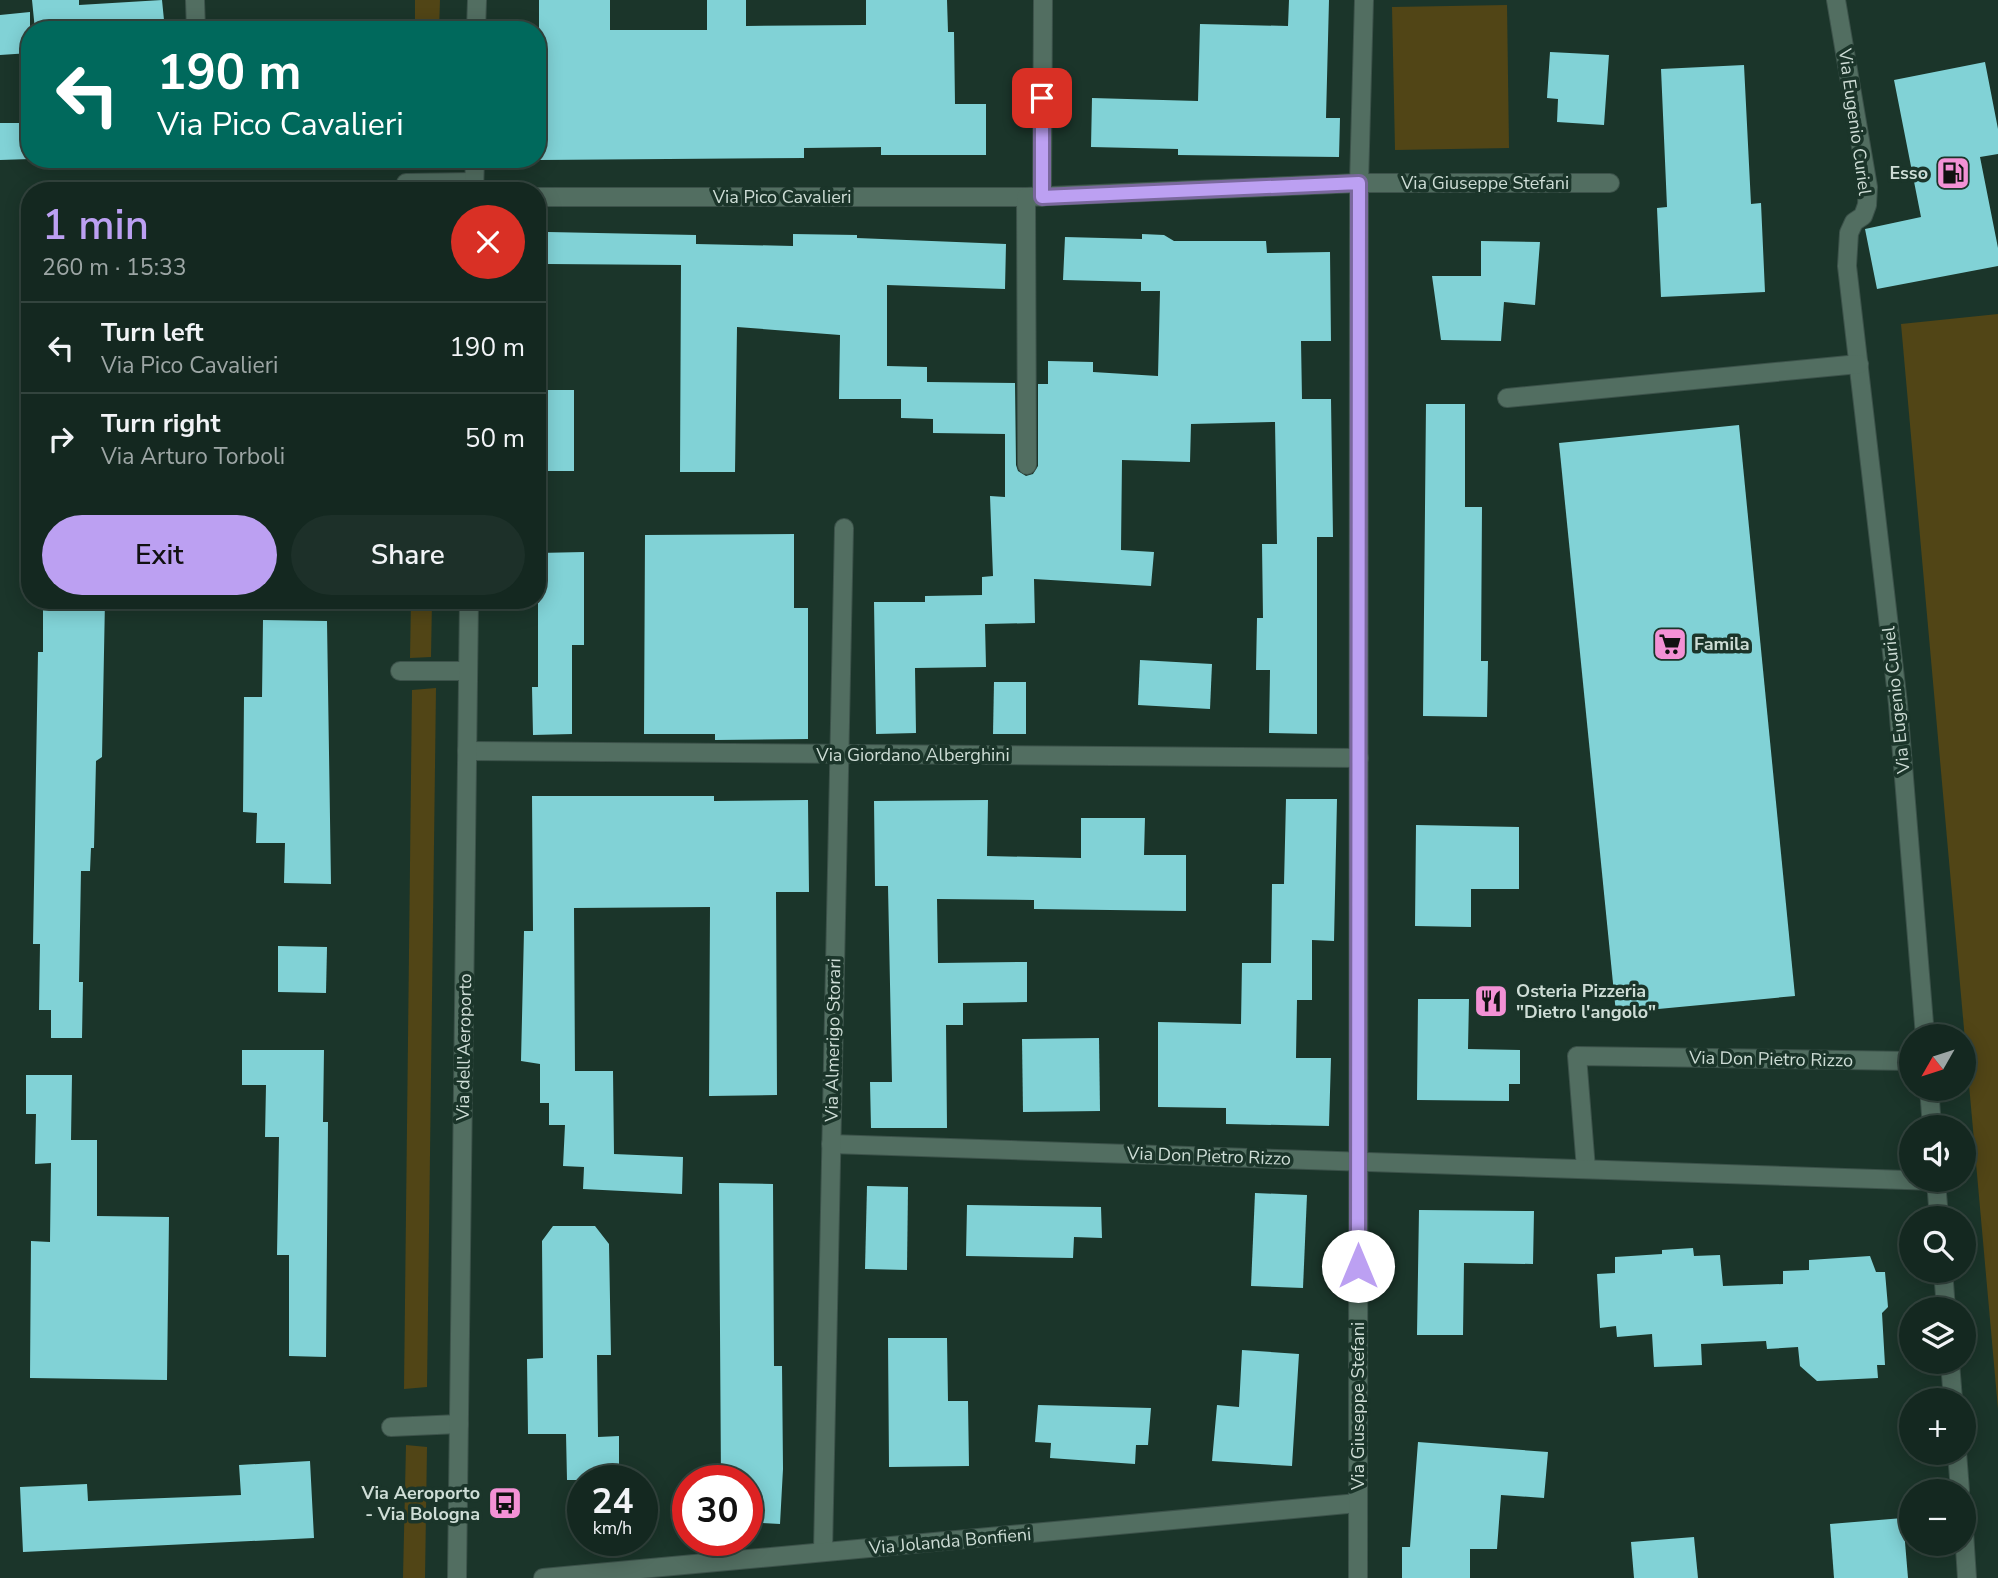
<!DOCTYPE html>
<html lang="en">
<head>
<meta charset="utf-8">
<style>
	body { margin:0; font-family:"Nunito Sans",sans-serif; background:#1d3029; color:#f1f3f6; height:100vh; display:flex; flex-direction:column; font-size:26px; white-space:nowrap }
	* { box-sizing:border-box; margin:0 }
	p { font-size:23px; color:#9da6a5 }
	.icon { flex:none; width:38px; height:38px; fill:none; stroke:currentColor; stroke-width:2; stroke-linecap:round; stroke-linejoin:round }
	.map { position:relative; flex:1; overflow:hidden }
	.panel { position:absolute; left:21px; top:182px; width:525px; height:427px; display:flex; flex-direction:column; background:#142820; border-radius:28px; box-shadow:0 4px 18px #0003,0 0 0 2px #33443e }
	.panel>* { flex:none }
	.banner { position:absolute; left:21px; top:21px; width:525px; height:147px; border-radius:28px; box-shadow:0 4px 18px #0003,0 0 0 2px #33443e; background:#00695c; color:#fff; overflow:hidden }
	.needle { width:46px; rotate:231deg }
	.controls { position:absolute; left:1899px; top:1024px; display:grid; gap:14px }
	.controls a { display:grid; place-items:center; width:77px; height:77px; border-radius:50%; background:#142820; box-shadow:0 4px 18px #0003,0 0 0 2px #33443e; font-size:35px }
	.speed { position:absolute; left:567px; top:1465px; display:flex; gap:14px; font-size:35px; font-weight:700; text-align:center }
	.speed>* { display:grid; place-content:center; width:91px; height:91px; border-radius:50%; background:#142820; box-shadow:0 4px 18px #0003,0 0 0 2px #33443e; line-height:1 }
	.speed small { font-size:18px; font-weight:400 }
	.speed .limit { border:10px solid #d22; background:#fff; color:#111 }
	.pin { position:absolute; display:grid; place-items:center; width:60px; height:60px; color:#fff; margin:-30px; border-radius:14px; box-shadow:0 4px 10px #0006 }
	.me { position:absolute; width:77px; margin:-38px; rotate:0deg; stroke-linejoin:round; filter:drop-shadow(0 0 5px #0008) }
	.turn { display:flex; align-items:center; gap:24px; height:147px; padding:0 21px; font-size:32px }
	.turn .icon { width:91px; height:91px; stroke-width:2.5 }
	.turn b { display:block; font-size:49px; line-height:60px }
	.round { display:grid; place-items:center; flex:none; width:74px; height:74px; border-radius:37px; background:#1d3029 }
	.summary { display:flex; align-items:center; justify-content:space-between; height:119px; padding:0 21px }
	h1 { font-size:42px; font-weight:600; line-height:52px; color:#bca0f2 }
	.primary-button { display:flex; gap:14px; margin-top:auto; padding:14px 21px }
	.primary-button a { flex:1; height:80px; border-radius:42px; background:#bca0f2; color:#111; font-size:28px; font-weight:600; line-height:80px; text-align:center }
	.primary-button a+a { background:#1d3029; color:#f1f3f6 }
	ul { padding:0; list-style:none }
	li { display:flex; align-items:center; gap:21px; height:91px; padding:0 21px; border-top:2px solid #33443e }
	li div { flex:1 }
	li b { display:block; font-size:26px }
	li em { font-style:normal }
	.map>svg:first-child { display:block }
	.green { fill:#514516 }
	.building { fill:#81d2d6 }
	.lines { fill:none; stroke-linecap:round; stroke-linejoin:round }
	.service-casing { stroke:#3c524a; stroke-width:20 }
	.minor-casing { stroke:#3c524a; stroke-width:20 }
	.service { stroke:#526e61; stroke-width:18 }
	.minor { stroke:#526e61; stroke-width:18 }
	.route-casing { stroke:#7a689d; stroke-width:18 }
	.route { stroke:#bca0f2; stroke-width:12 }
	.labels { text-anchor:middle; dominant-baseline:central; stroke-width:7; stroke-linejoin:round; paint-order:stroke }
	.street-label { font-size:18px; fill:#ceddd6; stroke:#1b352a }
	.poi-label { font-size:18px; font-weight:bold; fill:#ceddd6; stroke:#1b352a; text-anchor:end }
</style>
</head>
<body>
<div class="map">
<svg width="1998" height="1578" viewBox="0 0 1998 1578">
	<rect width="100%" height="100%" fill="#1b352a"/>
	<g class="green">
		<polygon points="415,0 440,0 439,30 415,30"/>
		<polygon points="1507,5 1509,148 1395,150 1392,7"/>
		<polygon points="1998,314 1998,1409 1901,324"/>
		<polygon points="411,600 432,600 431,657 410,658"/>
		<polygon points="436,688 427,1387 404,1389 412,690"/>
		<polygon points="406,1445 427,1447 425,1578 403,1578"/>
	</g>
	<g class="building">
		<polygon points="32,0 79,0 79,5 162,0 165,30 35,30"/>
		<polygon points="539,0 610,0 610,30 707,30 707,0 746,0 746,26 866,25 866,0 947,0 948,32 954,32 955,104 986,104 986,155 881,155 881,147 804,148 804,158 539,160"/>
		<polygon points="1289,0 1329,0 1326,118 1340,118 1339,157 1178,155 1178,149 1091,147 1092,98 1198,101 1200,24 1288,26"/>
		<polygon points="30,12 30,53 0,55 0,15"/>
		<polygon points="1550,52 1609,55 1604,125 1557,122 1558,99 1547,98"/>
		<polygon points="1985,62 1998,129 1998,154 1980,157 1998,248 1998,266 1877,289 1865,229 1921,217 1894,80"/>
		<polygon points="1744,65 1751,204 1761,203 1765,292 1661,297 1657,208 1667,207 1661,69"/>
		<polygon points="0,123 30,123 30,159 0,160"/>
		<polygon points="548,232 696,235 696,244 793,246 793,234 857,235 857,238 1006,244 1005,289 887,285 887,366 927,367 927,382 1015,383 1016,465 1018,471 1026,476 1033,474 1038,466 1038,384 1048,384 1048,361 1093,362 1093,372 1158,376 1160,291 1141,291 1141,282 1063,280 1065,237 1142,239 1142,234 1164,235 1174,241 1266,241 1267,253 1330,252 1331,341 1301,341 1302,399 1331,399 1333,537 1317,537 1317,734 1269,733 1270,670 1256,670 1257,618 1263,618 1262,544 1277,544 1275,422 1191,424 1190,462 1122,460 1121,550 1154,552 1151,586 1034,579 1035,623 985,624 986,667 915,668 916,733 876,734 874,602 925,602 925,596 982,595 982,577 993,576 990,496 1005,497 1005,434 933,433 933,419 901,418 901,399 839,399 840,335 737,327 735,472 680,472 681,265 548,264"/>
		<polygon points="1481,241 1540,242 1535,305 1504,302 1501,341 1441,340 1432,276 1481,276"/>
		<rect x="537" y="390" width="37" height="81"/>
		<polygon points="1426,404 1465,404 1465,507 1482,507 1481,661 1488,661 1487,717 1423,716"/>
		<polygon points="1739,425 1795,996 1616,1013 1559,443"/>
		<polygon points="794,534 794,608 808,608 808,739 715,740 715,734 644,734 645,535"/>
		<polygon points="584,552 584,645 572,645 572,734 533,735 532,687 538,687 538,553"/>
		<polygon points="43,600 105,600 102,757 96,761 94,848 91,848 90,871 81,871 79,982 83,982 82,1038 51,1038 51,1010 39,1010 40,944 33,944 38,652 43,652"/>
		<polygon points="263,620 327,621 331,884 284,883 285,843 256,843 257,813 243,812 244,697 262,697"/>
		<polygon points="1140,660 1212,664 1210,709 1138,705"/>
		<polygon points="994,682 1026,682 1026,734 993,734"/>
		<polygon points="532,796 714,796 714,801 808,800 809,892 776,892 777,1095 709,1096 710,907 574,908 575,1071 613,1071 614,1154 683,1157 682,1194 583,1189 584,1167 563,1166 565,1125 549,1125 549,1103 540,1103 540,1064 521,1061 524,931 533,931"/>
		<polygon points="1286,799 1337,799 1334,941 1312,940 1312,1000 1297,1000 1296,1058 1331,1058 1329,1126 1226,1124 1226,1108 1158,1107 1158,1022 1241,1024 1242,963 1271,963 1272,884 1284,884"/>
		<polygon points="988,800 987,856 1081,858 1081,818 1145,818 1144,855 1186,855 1186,911 1034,909 1034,900 937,899 938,963 1027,962 1027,1002 963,1003 963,1025 946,1025 947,1128 871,1128 870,1082 892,1082 888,886 875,886 874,801"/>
		<polygon points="1416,825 1519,827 1519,889 1471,889 1471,927 1415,926"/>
		<polygon points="278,946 327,947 326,993 278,992"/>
		<polygon points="1418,999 1469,999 1468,1049 1520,1050 1520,1084 1509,1084 1509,1101 1417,1100"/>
		<polygon points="1099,1038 1100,1111 1023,1112 1022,1039"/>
		<polygon points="242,1050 324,1050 323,1122 328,1122 326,1357 289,1356 289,1255 277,1255 279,1137 265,1137 266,1085 242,1085"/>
		<polygon points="26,1075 72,1075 71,1140 97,1140 97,1216 169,1217 167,1380 30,1378 31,1241 50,1242 51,1163 35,1164 36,1114 26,1114"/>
		<polygon points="719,1183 773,1184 774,1366 782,1366 783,1469 780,1524 747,1522 747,1480 721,1480"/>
		<polygon points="867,1186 908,1187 907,1270 865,1269"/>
		<polygon points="1255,1193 1307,1195 1303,1288 1251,1286"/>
		<polygon points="967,1205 1101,1207 1102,1238 1074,1237 1073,1258 966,1256"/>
		<polygon points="1419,1210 1534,1211 1533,1264 1464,1263 1463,1335 1417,1335"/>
		<polygon points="553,1226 595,1226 609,1244 611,1355 597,1355 598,1437 619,1436 619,1480 567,1480 566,1434 528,1434 527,1359 543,1358 542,1241"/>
		<polygon points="1693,1248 1694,1256 1720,1255 1723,1286 1783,1284 1783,1271 1809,1270 1809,1260 1870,1256 1876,1272 1885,1272 1888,1307 1882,1313 1885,1365 1877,1365 1878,1378 1817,1381 1800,1366 1798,1347 1767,1349 1766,1341 1701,1344 1702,1365 1654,1367 1652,1334 1617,1337 1616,1326 1600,1328 1597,1274 1615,1273 1615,1257 1662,1254 1662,1250"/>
		<polygon points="888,1338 947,1338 948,1401 968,1401 969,1466 889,1467"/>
		<polygon points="1242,1350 1299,1354 1292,1466 1212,1461 1217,1405 1239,1407"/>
		<polygon points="1038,1405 1151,1408 1148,1445 1136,1445 1135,1464 1050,1458 1051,1443 1035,1442"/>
		<polygon points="1418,1442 1548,1452 1544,1498 1501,1495 1497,1549 1470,1549 1470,1578 1402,1578 1402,1547 1410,1547"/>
		<polygon points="310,1461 314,1538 23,1552 20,1487 87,1484 88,1501 241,1495 239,1465"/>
		<polygon points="1903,1518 1908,1578 1834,1578 1830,1524"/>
		<polygon points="1694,1537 1698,1578 1634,1578 1631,1542"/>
	</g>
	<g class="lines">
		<g class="service-casing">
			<g id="service">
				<polyline points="1836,0 1868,187 1867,205 1863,216 1854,222 1849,233 1847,266 1898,704 1925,1036"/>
				<polyline points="406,183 474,182"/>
				<polyline points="1507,398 1859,364"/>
				<polyline points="400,671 468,671"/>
				<polyline points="1929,1088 1932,1127"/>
				<polyline points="1586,1169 1577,1056 1911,1061"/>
				<polyline points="391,1427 459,1424"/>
			</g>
		</g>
		<g class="minor-casing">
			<g id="minor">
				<polyline points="195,0 196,30"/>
				<polyline points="476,30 477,0"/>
				<polyline points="474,191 475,159"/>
				<polyline points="537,197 1026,197 1359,183 1610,183"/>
				<polyline points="1026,197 1027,465"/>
				<polyline points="1042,197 1043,0"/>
				<polyline points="467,751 1359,758"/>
				<polyline points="831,1144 1936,1181 1939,1218"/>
				<polyline points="1943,1270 1946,1309"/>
				<polyline points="1950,1362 1953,1400"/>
				<polyline points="1957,1452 1960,1491"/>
				<polyline points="1964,1532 1967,1578"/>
				<polyline points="823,1552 844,528"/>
				<polyline points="457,1578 469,600"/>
				<polyline points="543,1578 1358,1503"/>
				<polyline points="1358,1578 1359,183 1364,0"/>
			</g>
		</g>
		<use href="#service" class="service"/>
		<use href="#minor" class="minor"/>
	</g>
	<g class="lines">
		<g class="route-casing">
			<polyline id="route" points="1042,98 1042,197 1359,183 1358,1266"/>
		</g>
		<use href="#route" class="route"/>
	</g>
	<defs>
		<g id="fuel-square" transform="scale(1.75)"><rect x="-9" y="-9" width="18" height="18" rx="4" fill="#f391d5" stroke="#1b352a"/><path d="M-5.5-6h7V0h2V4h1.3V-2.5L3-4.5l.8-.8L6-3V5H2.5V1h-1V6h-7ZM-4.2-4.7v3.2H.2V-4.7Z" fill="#111"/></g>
		<g id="supermarket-square" transform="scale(1.75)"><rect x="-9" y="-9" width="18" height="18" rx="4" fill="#f391d5" stroke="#1b352a"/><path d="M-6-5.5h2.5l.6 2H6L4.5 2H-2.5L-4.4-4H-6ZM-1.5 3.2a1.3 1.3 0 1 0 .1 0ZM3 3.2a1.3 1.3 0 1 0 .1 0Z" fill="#111"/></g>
		<g id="restaurant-square" transform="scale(1.75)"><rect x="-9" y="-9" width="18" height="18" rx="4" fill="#f391d5" stroke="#1b352a"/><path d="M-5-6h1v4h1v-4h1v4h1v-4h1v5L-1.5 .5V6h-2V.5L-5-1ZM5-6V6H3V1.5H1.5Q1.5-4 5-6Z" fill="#111"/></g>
		<g id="bus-square" transform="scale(1.75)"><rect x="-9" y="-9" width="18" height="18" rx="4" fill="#f391d5" stroke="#1b352a"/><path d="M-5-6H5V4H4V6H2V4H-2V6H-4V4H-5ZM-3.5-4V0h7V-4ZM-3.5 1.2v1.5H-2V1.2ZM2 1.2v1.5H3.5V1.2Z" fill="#111"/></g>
	</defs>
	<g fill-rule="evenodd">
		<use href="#fuel-square" x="1953" y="173"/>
		<use href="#supermarket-square" x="1670" y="644"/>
		<use href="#restaurant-square" x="1491" y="1001"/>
		<use href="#bus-square" x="505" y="1503"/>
	</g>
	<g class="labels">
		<g class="street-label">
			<text transform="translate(1855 122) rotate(82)">Via Eugenio Curiel</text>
			<text x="1485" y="183">Via Giuseppe Stefani</text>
			<text x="782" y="197">Via Pico Cavalieri</text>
			<text transform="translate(1896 700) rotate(-96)">Via Eugenio Curiel</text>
			<text x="913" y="755">Via Giordano Alberghini</text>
			<text transform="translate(833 1040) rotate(-89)">Via Almerigo Storari</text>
			<text transform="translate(464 1047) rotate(-89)">Via dell'Aeroporto</text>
			<text transform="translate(1771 1059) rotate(1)">Via Don Pietro Rizzo</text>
			<text transform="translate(1209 1156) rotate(2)">Via Don Pietro Rizzo</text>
			<text transform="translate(1358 1406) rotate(-90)">Via Giuseppe Stefani</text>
			<text transform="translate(950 1541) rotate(-5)">Via Jolanda Bonfieni</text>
		</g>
		<g class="poi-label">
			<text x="1928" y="173">Esso</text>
			<text x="1694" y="644" text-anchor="start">Famila</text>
			<text x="1516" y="991" text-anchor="start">Osteria Pizzeria<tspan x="1516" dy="21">"Dietro l'angolo"</tspan></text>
			<text x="480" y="1493">Via Aeroporto<tspan x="480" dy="21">- Via Bologna</tspan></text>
		</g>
	</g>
</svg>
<div class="controls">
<a><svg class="needle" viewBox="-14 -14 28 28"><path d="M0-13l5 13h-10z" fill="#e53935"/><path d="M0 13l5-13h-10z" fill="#9da6a5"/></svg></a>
<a><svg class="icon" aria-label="sound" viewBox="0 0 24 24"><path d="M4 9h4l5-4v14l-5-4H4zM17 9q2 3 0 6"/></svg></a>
<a><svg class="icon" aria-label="search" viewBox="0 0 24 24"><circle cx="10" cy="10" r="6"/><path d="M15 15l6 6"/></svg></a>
<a><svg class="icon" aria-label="layers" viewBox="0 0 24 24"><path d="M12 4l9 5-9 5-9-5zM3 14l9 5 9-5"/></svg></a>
<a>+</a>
<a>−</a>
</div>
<div class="speed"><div>24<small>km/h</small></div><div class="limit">30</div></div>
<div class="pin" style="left:1042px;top:98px;background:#d93025"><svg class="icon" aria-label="arrive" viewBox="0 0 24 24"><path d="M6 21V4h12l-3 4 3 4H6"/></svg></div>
<svg class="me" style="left:1358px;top:1266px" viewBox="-20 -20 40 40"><circle r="19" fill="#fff"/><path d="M0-13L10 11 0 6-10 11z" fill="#bca0f2"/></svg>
<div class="banner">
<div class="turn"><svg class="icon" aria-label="left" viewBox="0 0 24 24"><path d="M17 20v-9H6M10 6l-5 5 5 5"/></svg><div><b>190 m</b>Via Pico Cavalieri</div></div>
</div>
<section class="panel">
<div class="summary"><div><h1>1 min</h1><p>260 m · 15:33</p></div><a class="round" style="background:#d93025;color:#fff"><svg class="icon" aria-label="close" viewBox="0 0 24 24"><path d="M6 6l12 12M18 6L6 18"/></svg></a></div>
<ul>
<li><svg class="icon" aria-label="left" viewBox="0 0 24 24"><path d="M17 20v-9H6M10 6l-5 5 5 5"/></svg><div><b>Turn left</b><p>Via Pico Cavalieri</p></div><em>190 m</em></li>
<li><svg class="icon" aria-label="right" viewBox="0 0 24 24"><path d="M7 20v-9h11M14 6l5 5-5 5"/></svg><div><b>Turn right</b><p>Via Arturo Torboli</p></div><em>50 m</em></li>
</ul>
<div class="primary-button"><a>Exit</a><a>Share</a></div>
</section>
</div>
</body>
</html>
